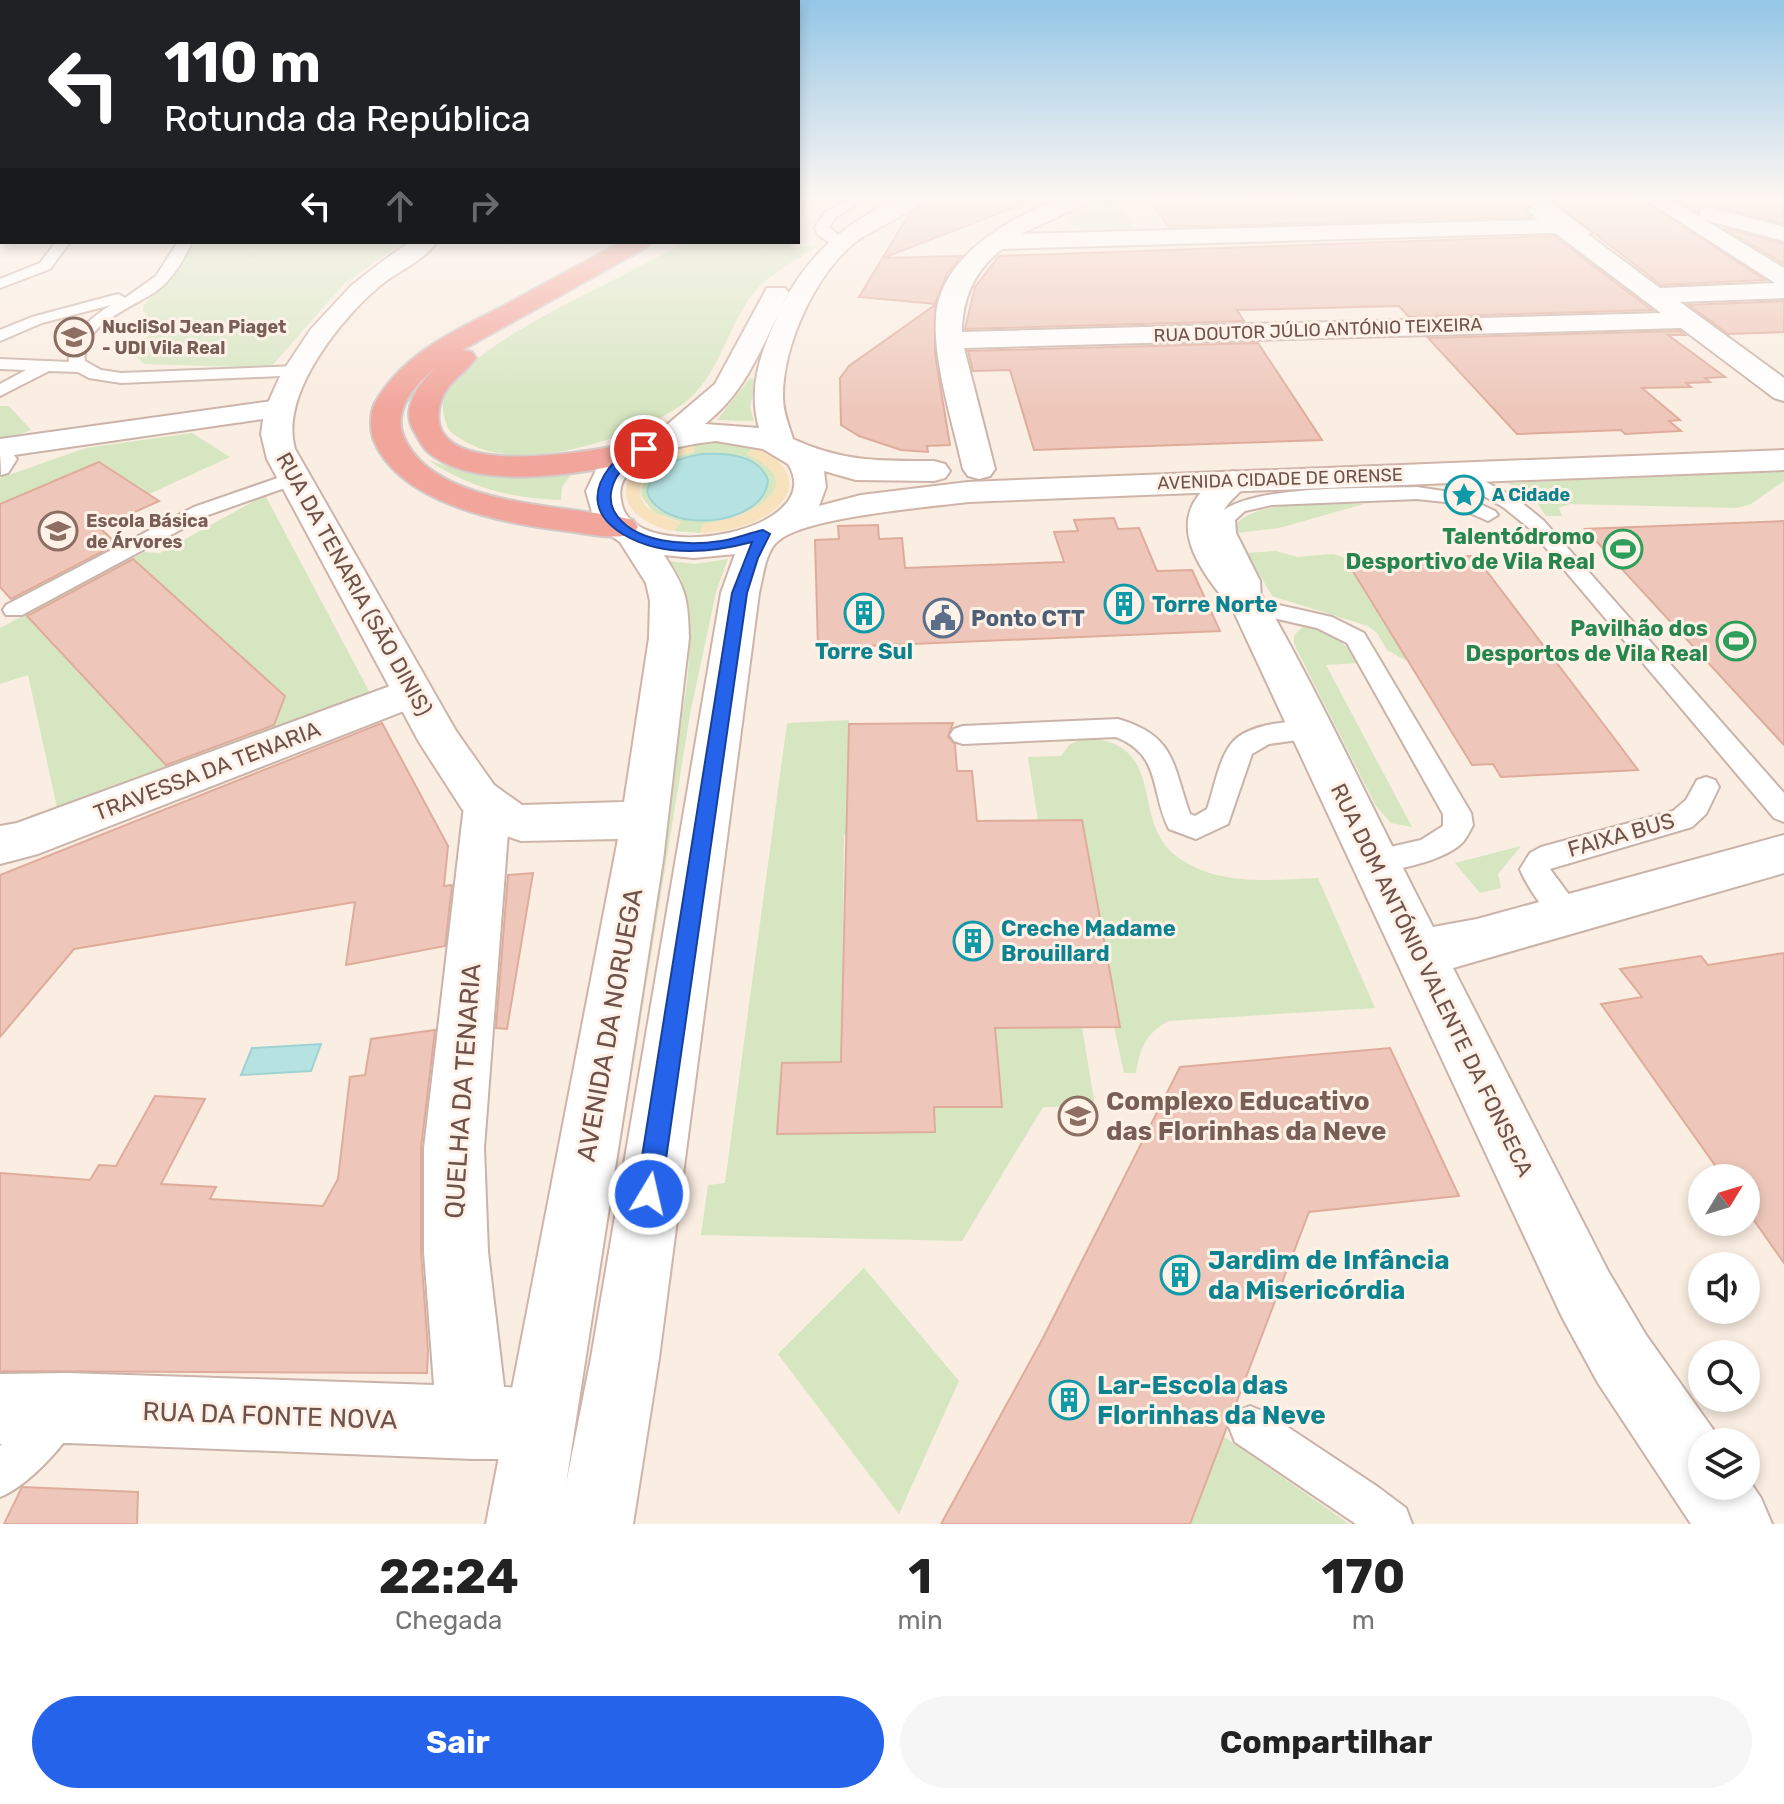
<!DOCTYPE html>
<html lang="pt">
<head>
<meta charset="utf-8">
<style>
	body { margin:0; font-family:Rubik,sans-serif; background:#f6f6f6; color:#222; height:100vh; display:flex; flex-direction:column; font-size:30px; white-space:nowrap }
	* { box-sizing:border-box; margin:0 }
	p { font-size:26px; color:#767676 }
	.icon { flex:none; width:44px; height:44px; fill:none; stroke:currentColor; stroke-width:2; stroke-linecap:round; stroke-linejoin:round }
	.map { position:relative; height:1524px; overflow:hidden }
	.panel { display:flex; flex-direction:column; background:#fff; flex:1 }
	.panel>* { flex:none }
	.hud { position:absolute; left:0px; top:0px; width:800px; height:244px; box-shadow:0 4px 12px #0003; background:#202124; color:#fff; overflow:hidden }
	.needle { width:52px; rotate:52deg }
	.tools { position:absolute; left:1688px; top:1164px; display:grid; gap:16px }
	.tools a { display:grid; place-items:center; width:72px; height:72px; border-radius:50%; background:#fff; box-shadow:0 4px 12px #0003; font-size:40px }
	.pin { position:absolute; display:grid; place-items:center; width:68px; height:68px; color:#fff; margin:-34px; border:4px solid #fff; border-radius:50%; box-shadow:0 2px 8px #0007 }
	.me { position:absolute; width:88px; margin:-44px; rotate:9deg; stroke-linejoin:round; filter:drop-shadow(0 0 6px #0008) }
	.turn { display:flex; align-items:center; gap:28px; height:168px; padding:0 32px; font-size:36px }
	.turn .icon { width:104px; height:104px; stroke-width:2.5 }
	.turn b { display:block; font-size:56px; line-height:68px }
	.lanes { display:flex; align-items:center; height:76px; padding:0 32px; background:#0003; justify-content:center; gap:40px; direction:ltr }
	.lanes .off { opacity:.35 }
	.eta { display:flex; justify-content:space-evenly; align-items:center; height:136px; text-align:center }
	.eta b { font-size:48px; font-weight:700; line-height:56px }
	.primary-button { display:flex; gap:16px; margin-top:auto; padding:16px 32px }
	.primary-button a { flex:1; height:92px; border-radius:48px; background:#2563eb; color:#fff; font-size:32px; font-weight:700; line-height:92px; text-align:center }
	.primary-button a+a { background:#f6f6f6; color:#222 }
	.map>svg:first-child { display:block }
	.green { fill:#d6e6c1; fill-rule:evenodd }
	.sand { fill:#f8e2bd }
	.water { fill:#b7e2e2; stroke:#9ed3d3; stroke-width:2 }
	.building { fill:#eec7ba; stroke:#dfac9c; stroke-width:2 }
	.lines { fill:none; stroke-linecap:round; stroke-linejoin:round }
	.lane-casing { stroke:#cab3a9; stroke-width:4 }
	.street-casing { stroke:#cab3a9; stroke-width:4 }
	.secondary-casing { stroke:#cfb4a9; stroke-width:4 }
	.highway-casing { stroke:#d4cbc9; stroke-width:4 }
	.lane { fill:#fff; fill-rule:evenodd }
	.street { fill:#fff; fill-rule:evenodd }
	.secondary { fill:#fff; fill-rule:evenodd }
	.highway { fill:#f1a59b; fill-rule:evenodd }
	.route { fill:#2563eb; stroke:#184099; stroke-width:2 }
	.labels { text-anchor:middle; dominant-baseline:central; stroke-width:6; stroke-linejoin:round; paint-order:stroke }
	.far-education-label { font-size:18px; font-weight:bold; fill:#785e54; stroke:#fef1e7; text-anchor:start }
	.far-street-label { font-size:18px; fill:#6f524a; stroke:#fef1e7 }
	.far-culture-label { font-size:18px; font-weight:bold; fill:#0d838f; stroke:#fef1e7; text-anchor:start }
	.leisure-label { font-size:22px; font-weight:bold; fill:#27864d; stroke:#fef1e7; text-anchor:end }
	.street-label { font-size:22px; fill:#6f524a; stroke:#fef1e7 }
	.culture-label { font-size:22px; font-weight:bold; fill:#0d838f; stroke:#fef1e7; text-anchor:start }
	.service-label { font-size:22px; font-weight:bold; fill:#4e5e75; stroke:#fef1e7; text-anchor:start }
	.near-street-label { font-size:26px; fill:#6f524a; stroke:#fef1e7 }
	.near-education-label { font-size:26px; font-weight:bold; fill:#785e54; stroke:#fef1e7; text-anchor:start }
	.near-culture-label { font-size:26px; font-weight:bold; fill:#0d838f; stroke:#fef1e7; text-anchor:start }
</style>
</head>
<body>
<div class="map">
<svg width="1784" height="1524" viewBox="0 0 1784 1524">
	<rect width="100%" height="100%" fill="#faede1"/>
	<g class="green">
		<polygon points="1110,198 1115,198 1134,229 1083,230 1064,221 1068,214"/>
		<path d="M197,242H404L344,284L270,368L144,364L136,356C139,343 152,337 154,323L143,311V306Z"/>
		<path d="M684,242H789L793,248L818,245C797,261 766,275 751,296C724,334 717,385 674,410C623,441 515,476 461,439C454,434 448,432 446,423C442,411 441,399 448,388C489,332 621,281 684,242Z"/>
		<polygon points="750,378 756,379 750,407 754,421 717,420"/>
		<polygon points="0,406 9,406 31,430 0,441"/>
		<polygon points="192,433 230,457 149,494 99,462 0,504 0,478 86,448"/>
		<path d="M701,443H725L754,448L747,454C818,487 742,520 703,524L700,533L674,531L681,522L654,513L641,496C642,467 670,457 694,452L692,445ZM718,453L733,455L726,517C702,521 677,521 656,508L673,462Z"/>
		<path d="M428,460C474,477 523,478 572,473L562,487L561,500C510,498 470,488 428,460Z"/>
		<polygon points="1784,471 1784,481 1751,504 1737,508 1570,504 1559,508 1562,516 1546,516 1533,497 1507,483"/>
		<polygon points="265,495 370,693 58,812 28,675 0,684 0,628 144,552 160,553"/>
		<path d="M1364,504L1279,528L1237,533L1235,526C1254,498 1332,505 1364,504Z"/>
		<polygon points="1276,551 1297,557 1333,554 1343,557 1409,662 1387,650 1377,633 1368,626 1272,596 1247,553"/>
		<path d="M728,559L716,592L690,714L599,1277H591L687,684C690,650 696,585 668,561L695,564Z"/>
		<path d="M1304,626C1325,627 1348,644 1359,663L1326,665L1412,827L1391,823L1376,806L1294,644V635Z"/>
		<polygon points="849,720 848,773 867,834 844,835 841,1062 782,1063 777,1134 935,1131 934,1107 1002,1106 993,1009 1082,1027 1095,1106 1043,1107 962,1241 701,1235 708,1185 725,1183 787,723"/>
		<path d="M1086,738C1168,742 1130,820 1175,855C1215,887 1271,880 1318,878L1375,1008L1168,1021C1146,1034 1140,1047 1136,1073H1124L1114,1027L1120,1026L1082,821H1038L1028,757L1061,756L1070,744Z"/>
		<polygon points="1521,846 1498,874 1501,888 1480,893 1455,863"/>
		<polygon points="864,1268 959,1381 899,1514 778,1354"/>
		<polygon points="1223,1436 1349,1524 1190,1524"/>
	</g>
	<g class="sand">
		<path d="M692,445L695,451C643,463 610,507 681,522L674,531C643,527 606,498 638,468C652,455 673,448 692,445Z"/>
		<path d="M754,448C791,461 805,491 767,515C747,528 723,532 700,533L703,524C743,520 818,486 746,454Z"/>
	</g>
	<g class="water">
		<path d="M702,454C726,453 758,454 768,480C765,527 662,536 647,492C652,466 679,458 702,454Z"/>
		<polygon points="321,1044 311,1071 241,1075 252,1048"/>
	</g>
	<g class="building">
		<polygon points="927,198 1031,198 1031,201 883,258 961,256 947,274 935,304 859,297 909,214"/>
		<polygon points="1149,198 1211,198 1214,202 1317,198 1527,198 1532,204 1525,210 1531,217 1168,227"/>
		<polygon points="1549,198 1640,198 1765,280 1661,285"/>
		<polygon points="1675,198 1784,198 1784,224 1710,204 1699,207 1698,212"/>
		<polygon points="1724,228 1784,244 1784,264"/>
		<polygon points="1554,236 1652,310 1409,317 1399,306 1237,310 1244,321 965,329 975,287 999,256"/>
		<polygon points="1784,301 1784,332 1728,334 1689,305"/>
		<polygon points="935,305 935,354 950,445 927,446 928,452 901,450 859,436 841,425 840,378 849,366"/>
		<polygon points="1680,331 1685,335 1668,335 1725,377 1705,378 1710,382 1686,383 1691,387 1642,388 1680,420 1669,421 1681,431 1625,434 1621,430 1517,434 1428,338"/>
		<polygon points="1258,343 1322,440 1034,450 1010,370 973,371 968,351"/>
		<polygon points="99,462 159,501 100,528 117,544 11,599 0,587 0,504"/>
		<polygon points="1114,518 1118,529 1139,528 1157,571 1192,570 1220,631 818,648 815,540 839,539 838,526 878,525 879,539 902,538 905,568 1064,562 1054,532 1078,531 1074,520"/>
		<polygon points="1784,521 1784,745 1585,529"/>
		<polygon points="1475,556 1611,734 1638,770 1501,777 1493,764 1472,765 1346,560"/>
		<polygon points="133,559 285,696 274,725 166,765 27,616"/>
		<polygon points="382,723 448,846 444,886 452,885 445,946 346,965 355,902 74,949 0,1037 0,875"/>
		<polygon points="953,723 948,737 955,744 957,771 972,771 977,821 1082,820 1120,1027 995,1028 1002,1107 934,1107 935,1132 777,1134 782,1063 841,1062 849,724"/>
		<polygon points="533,873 507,1029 496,1028 508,875"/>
		<polygon points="1784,953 1784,1263 1746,1209 1746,1178 1724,1178 1601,1004 1642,997 1620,969 1701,956 1708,965"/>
		<polygon points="435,1030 421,1148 421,1252 428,1350 427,1373 0,1371 0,1173 90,1180 99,1165 116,1166 155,1096 205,1099 161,1184 216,1187 210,1199 323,1206 338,1179 350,1077 365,1075 371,1039"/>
		<polygon points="1390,1048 1459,1196 1309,1212 1190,1524 941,1524 1043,1338 1180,1067"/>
		<polygon points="22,1487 138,1492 137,1524 4,1524"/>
	</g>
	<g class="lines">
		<g class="lane-casing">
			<g id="lane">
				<polygon points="851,198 867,198 835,218 829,227 848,244 836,247 818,235 815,227 825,212"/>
				<polygon points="1530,198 1544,198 1591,233 1579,236"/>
				<polygon points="56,242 70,242 50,269 0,288 0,279 40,263"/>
				<path d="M178,242H192C184,259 174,277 159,289C136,307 79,324 85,361L101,370L121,373L297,366L305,371L303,375L121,383L89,378L78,372L49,371L0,396V384L26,370L0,369V359L69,362C66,337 92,317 111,305L42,323L0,341V330L32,317L118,294L125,298L156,276Z"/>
				<polygon points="0,445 7,447 17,459 8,473 1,475"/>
				<polygon points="1457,466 1517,499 1543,520 1784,793 1784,822 1774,818 1529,528 1503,507 1450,476 1447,472 1450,468"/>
				<polygon points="292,473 299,475 302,479 299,483 208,515 22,615 6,615 3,610 6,605 194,507"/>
				<path d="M1417,487L1456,493L1495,511L1498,515L1488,521L1445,502L1417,499L1272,505L1245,511L1235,520L1236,533L1260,581L1261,601L1332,617L1364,633L1471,813L1473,825C1470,831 1467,837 1463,842C1447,860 1385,876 1364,869L1360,861L1364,853L1421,840L1443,826V814L1347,643L1317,628L1242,611C1236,601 1241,590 1237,579C1231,557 1216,541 1215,518C1242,483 1371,489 1417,487Z"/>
				<path d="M1118,719C1176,736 1172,764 1190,814L1195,816L1207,809C1214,790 1218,761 1231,744C1247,723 1297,718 1320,725L1324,731L1320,737L1269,744L1252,754L1228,824L1196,839L1169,829C1150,792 1162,755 1116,737L963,744L954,741L950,735L954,729L963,726Z"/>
				<path d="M1706,777L1715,780L1719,787L1706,814L1692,827L1550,869L1584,915L1579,924C1573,926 1567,929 1560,924C1547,917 1525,883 1520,869L1530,853L1541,847L1673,811L1686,800L1697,780Z"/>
				<path d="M57,1398L72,1404L78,1419C67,1445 26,1487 0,1497V1446L42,1404Z"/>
				<polygon points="1250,1406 1265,1412 1378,1487 1406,1508 1412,1524 1356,1524 1235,1442 1229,1427 1235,1412"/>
			</g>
		</g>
		<g class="street-casing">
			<g id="street">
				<path d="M1060,198H1090L1087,203L1021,234L1538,220L1528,210L1539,203L1570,221L1660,288L1775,283L1643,198H1669L1700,217L1701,209L1709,207L1784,227V241L1705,220L1784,268V298L1680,302L1784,378V401L1774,398L1681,328L964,348L995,469L990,476L979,479L968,476L963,469C953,423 933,363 936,317C940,256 1010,218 1060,198ZM1555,233L1661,313L962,332C962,298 975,270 1002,249Z"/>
				<polygon points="280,400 291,403 295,409 291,415 0,457 0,439"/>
				<path d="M1233,471L1245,474L1249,481C1239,497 1220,503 1221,525C1222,560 1254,580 1269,607C1328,711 1378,821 1433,927L1477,919L1784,835V873L1453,968L1608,1271L1646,1335L1722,1442H1702V1486H1746V1476L1761,1498L1772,1524H1691L1598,1383L1562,1317L1233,610C1208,580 1169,534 1198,496C1207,484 1218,475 1233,471Z"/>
				<polygon points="412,678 427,682 433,692 427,702 38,854 0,864 0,826 17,823"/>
				<polygon points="487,788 503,793 510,806 484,1148 488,1252 504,1387 540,1389 565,1399 575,1424 565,1449 540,1459 473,1459 68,1443 0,1444 0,1374 68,1373 434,1385 424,1252 424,1148 464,806 471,793"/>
			</g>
		</g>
		<g class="secondary-casing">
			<path id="secondary" d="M896,198H924C911,214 875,228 857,241C816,272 782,346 783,398C783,412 789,426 793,439C843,462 880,461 934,461L945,464L950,471L945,478L934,481L856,480L824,471L826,487L819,506L861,495L968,482L1784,450V470L968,502C929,507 805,517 778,541C765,552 763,577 759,593L659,1358L633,1524H486L618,839L521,841L483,828L462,809L419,742L267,459L261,434L264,412L281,374L311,329L352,285L384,260L410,242H437C424,260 399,271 382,284C342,317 279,394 295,449L456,731L494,785L522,805L624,802L649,638L650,601L646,583L620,542L603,530L593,516L586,491L597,468L611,455L655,435L715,384L767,288H785L789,293L781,307C810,252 842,227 896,198ZM780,311C762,349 747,386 759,428L705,424C744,393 758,355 780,311ZM716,441L763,449L788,464C831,532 637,567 622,505C620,496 619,489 623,481C637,452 688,444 716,441ZM735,554L721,593L591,1358L566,1484L663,860L689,638C688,598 686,589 664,555L694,558Z"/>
		</g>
		<g class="highway-casing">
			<path id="highway" d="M622,242H651L647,247L462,350L472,352L476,358C466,373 447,382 441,401C414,488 607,449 644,440L655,442L660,449L655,456C597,472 478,495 428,452C422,447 418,438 414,431C400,408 419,384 436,367C417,383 393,408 403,435C432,509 570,504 633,520L638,527L633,534C612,540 589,534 567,531C506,524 397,504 373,438C370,427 370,413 375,403C404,351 460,329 509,303C547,282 584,262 622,242Z"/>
		</g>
		<use href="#lane" class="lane"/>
		<use href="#street" class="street"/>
		<use href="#secondary" class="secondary"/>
		<use href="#highway" class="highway"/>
	</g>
	<linearGradient id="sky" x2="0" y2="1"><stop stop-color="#94c6e6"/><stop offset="0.48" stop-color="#fdf7f2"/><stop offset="1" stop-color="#fdf7f2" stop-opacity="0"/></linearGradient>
	<rect width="1784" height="411" fill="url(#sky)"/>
	<path class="route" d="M639,446L650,449C642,457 628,462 621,471C612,481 607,498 614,511C632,544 688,546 721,541C735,539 749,533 763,530L770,534L758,558L747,593L661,1194L658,1203L649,1207L640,1203L636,1194L732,593L752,542C726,549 699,553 671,550C629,545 573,516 609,468C616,459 630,452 639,446Z"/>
	<defs>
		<g id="school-ring" transform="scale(2)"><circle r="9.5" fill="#fef1e7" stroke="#8d6e63" stroke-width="1.5"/><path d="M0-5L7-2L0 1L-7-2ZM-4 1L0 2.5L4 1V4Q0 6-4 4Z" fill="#8d6e63"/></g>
		<g id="sight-ring" transform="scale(2)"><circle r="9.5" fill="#fef1e7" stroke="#0f9aa8" stroke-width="1.5"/><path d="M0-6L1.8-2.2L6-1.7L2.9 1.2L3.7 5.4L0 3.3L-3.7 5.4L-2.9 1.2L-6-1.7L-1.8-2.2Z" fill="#0f9aa8"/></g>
		<g id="stadium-ring" transform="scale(2)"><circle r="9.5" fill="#fef1e7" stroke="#2e9e5b" stroke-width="1.5"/><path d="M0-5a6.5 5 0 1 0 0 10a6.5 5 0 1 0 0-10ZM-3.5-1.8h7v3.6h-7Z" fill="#2e9e5b"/></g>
		<g id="building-ring" transform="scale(2)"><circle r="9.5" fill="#fef1e7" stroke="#0f9aa8" stroke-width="1.5"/><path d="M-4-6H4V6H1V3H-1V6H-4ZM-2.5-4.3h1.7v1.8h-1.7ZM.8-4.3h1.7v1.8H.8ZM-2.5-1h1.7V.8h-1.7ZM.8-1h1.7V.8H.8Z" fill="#0f9aa8"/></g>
		<g id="civic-ring" transform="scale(2)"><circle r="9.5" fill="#fef1e7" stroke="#5c6f8a" stroke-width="1.5"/><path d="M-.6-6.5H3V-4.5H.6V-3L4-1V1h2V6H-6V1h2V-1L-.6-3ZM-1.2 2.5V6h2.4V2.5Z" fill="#5c6f8a"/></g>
	</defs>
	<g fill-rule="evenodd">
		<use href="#school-ring" x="74" y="337"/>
		<use href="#sight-ring" x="1464" y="495"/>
		<use href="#school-ring" x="58" y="531"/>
		<use href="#stadium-ring" x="1623" y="549"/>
		<use href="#building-ring" x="1124" y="604"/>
		<use href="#building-ring" x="864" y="613"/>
		<use href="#civic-ring" x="943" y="618"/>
		<use href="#stadium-ring" x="1736" y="641"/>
		<use href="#building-ring" x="973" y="941"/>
		<use href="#school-ring" x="1078" y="1116"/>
		<use href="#building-ring" x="1180" y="1275"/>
		<use href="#building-ring" x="1069" y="1400"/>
	</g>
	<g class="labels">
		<g class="far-education-label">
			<text x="102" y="327">NucliSol Jean Piaget<tspan x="102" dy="21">- UDI Vila Real</tspan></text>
			<text x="86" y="521">Escola Básica<tspan x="86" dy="21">de Árvores</tspan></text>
		</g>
		<g class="far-street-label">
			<text transform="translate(1318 330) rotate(-2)">RUA DOUTOR JÚLIO ANTÓNIO TEIXEIRA</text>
			<text transform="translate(1280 479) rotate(-2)">AVENIDA CIDADE DE ORENSE</text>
		</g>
		<g class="far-culture-label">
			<text x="1492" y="495">A Cidade</text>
		</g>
		<g class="leisure-label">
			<text x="1595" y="536">Talentódromo<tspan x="1595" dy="25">Desportivo de Vila Real</tspan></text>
			<text x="1708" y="628">Pavilhão dos<tspan x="1708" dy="25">Desportos de Vila Real</tspan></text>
		</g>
		<g class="street-label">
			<text transform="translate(354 584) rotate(61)">RUA DA TENARIA (SÃO DINIS)</text>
			<text transform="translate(207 771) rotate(-21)">TRAVESSA DA TENARIA</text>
			<text transform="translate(1621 835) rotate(-16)">FAIXA BUS</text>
			<text transform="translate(1432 980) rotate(64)">RUA DOM ANTÓNIO VALENTE DA FONSECA</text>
		</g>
		<g class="culture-label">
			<text x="1152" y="604">Torre Norte</text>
			<text x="864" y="651" text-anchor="middle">Torre Sul</text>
			<text x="1001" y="928">Creche Madame<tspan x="1001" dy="25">Brouillard</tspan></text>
		</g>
		<g class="service-label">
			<text x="971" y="618">Ponto CTT</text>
		</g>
		<g class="near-street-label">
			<text transform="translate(610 1025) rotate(-80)">AVENIDA DA NORUEGA</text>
			<text transform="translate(463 1091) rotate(-86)">QUELHA DA TENARIA</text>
			<text transform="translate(270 1416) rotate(2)">RUA DA FONTE NOVA</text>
		</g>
		<g class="near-education-label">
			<text x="1106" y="1101">Complexo Educativo<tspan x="1106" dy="30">das Florinhas da Neve</tspan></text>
		</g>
		<g class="near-culture-label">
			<text x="1208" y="1260">Jardim de Infância<tspan x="1208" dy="30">da Misericórdia</tspan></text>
			<text x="1097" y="1385">Lar-Escola das<tspan x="1097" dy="30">Florinhas da Neve</tspan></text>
		</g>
	</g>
</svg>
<div class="tools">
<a><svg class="needle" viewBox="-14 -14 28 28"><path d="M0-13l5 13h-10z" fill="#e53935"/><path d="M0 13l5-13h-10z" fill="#767676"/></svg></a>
<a><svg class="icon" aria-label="sound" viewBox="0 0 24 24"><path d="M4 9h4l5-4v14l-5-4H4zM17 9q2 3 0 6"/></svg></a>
<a><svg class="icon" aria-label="search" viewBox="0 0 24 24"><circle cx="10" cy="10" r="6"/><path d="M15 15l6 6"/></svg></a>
<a><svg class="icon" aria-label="layers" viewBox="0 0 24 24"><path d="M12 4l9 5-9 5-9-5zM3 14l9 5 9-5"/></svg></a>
</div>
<div class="pin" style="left:644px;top:449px;background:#d93025"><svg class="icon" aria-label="arrive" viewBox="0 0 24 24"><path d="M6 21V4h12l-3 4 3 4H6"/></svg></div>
<svg class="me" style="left:649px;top:1194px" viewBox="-20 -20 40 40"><circle r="17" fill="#2563eb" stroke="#fff" stroke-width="3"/><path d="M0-11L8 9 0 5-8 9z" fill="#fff"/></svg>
<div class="hud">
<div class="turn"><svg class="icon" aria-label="left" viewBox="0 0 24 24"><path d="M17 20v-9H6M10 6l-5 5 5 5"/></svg><div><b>110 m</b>Rotunda da República</div></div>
<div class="lanes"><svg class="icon" aria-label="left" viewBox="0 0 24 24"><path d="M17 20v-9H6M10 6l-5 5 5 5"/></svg><svg class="icon off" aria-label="ahead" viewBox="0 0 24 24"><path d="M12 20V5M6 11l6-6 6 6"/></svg><svg class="icon off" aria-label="right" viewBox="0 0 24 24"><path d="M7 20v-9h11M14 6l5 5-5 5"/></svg></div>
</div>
</div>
<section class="panel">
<div class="eta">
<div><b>22:24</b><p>Chegada</p></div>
<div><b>1</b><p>min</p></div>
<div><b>170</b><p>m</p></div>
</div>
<div class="primary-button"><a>Sair</a><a>Compartilhar</a></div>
</section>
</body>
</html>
